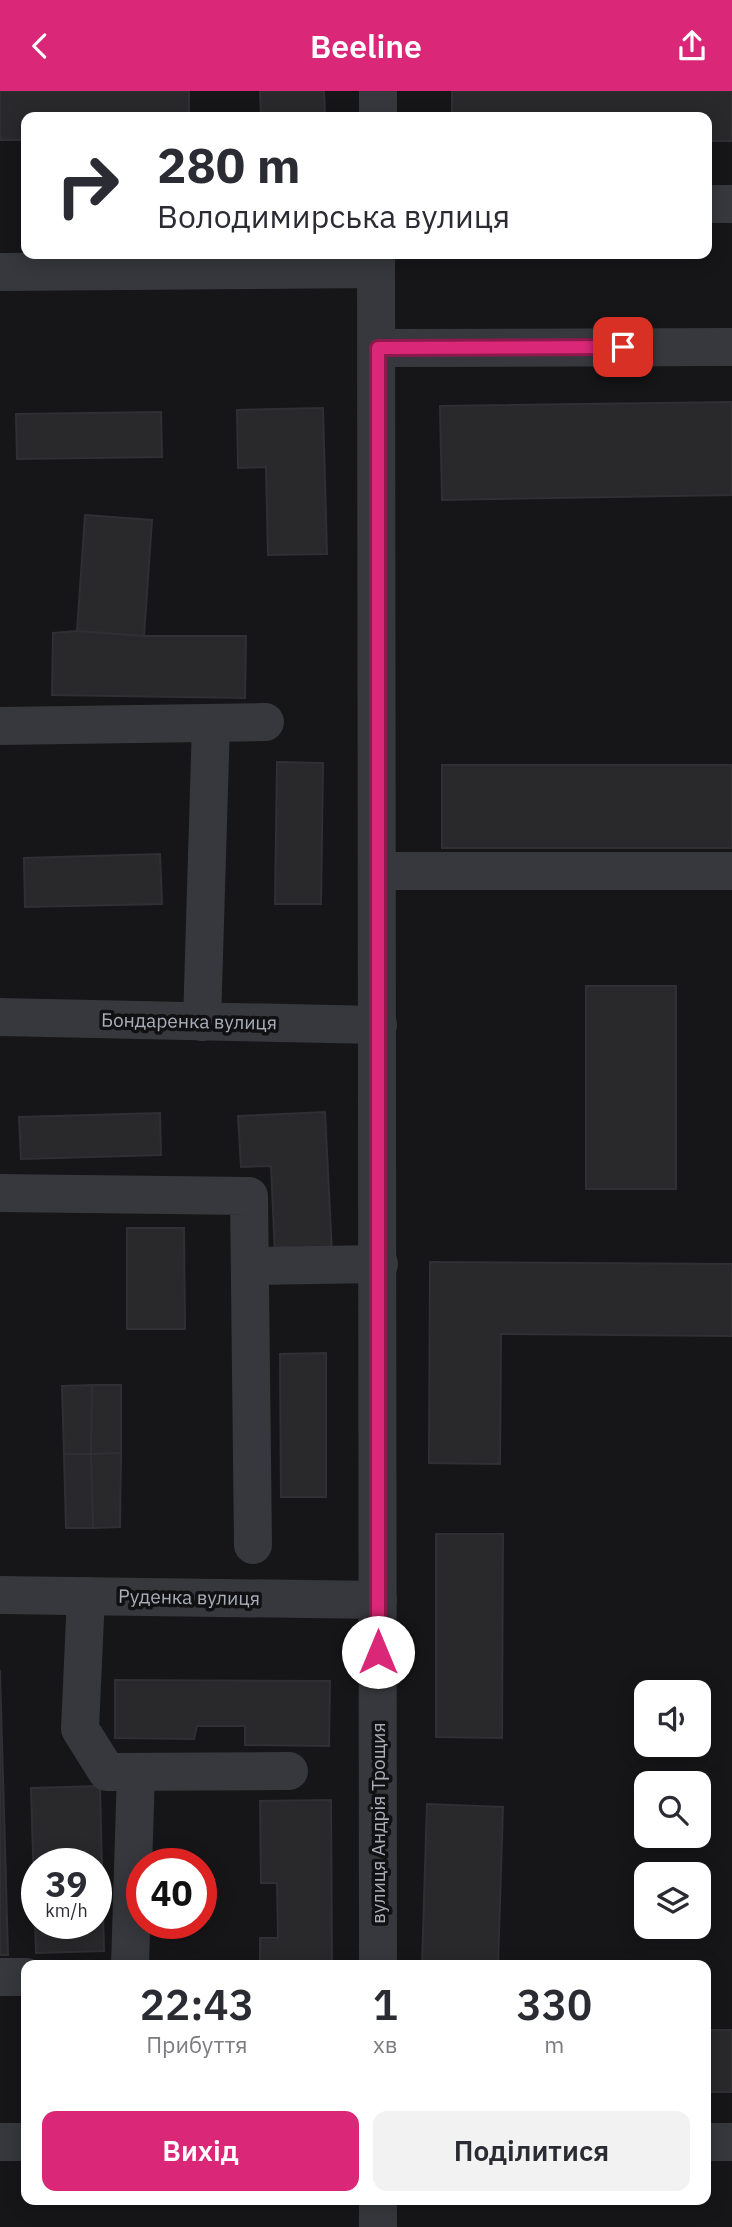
<!DOCTYPE html>
<html lang="uk">
<head>
<meta charset="utf-8">
<style>
	body { margin:0; font-family:"IBM Plex Sans",sans-serif; background:#f2f2f3; color:#2b2b33; height:100vh; display:flex; flex-direction:column; font-size:26px; white-space:nowrap }
	* { box-sizing:border-box; margin:0 }
	p { font-size:23px; color:#7c7c81 }
	.icon { flex:none; width:38px; height:38px; fill:none; stroke:currentColor; stroke-width:2; stroke-linecap:round; stroke-linejoin:round }
	.map { position:relative; flex:1; overflow:hidden }
	.drawer { position:absolute; left:21px; top:1869px; width:690px; height:245px; display:flex; flex-direction:column; background:#fff; border-radius:14px; box-shadow:0 4px 18px #0003 }
	.drawer>* { flex:none }
	.banner { position:absolute; left:21px; top:21px; width:691px; height:147px; border-radius:14px; box-shadow:0 4px 18px #0003; background:#fff; color:#2b2b33; overflow:hidden }
	.fabs { position:absolute; left:634px; top:1589px; display:grid; gap:14px }
	.fabs a { display:grid; place-items:center; width:77px; height:77px; border-radius:14px; background:#fff; box-shadow:0 4px 18px #0003; font-size:35px }
	.speed { position:absolute; left:21px; top:1757px; display:flex; gap:14px; font-size:35px; font-weight:700; text-align:center }
	.speed>* { display:grid; place-content:center; width:91px; height:91px; border-radius:50%; background:#fff; box-shadow:0 4px 18px #0003; line-height:1 }
	.speed small { font-size:18px; font-weight:400 }
	.speed .limit { border:10px solid #d22; background:#fff; color:#111 }
	.pin { position:absolute; display:grid; place-items:center; width:60px; height:60px; color:#fff; margin:-30px; border-radius:14px; box-shadow:0 4px 10px #0006 }
	.me { position:absolute; width:77px; margin:-38px; rotate:0deg; stroke-linejoin:round; filter:drop-shadow(0 0 5px #0008) }
	.turn { display:flex; align-items:center; gap:24px; height:147px; padding:0 21px; font-size:32px }
	.turn .icon { width:91px; height:91px; stroke-width:2.5 }
	.turn b { display:block; font-size:49px; line-height:60px }
	.eta { display:flex; justify-content:space-evenly; align-items:center; height:119px; text-align:center }
	.eta b { font-size:42px; font-weight:600; line-height:49px }
	.action { display:flex; gap:14px; margin-top:auto; padding:14px 21px }
	.action a { flex:1; height:80px; border-radius:14px; background:#db2777; color:#fff; font-size:28px; font-weight:600; line-height:80px; text-align:center }
	.action a+a { background:#f2f2f3; color:#2b2b33 }
	header { display:flex; justify-content:space-between; align-items:center; height:91px; padding:0 21px; background:#db2777; color:#fff; font-size:32px; font-weight:600 }
	.map>svg:first-child { display:block }
	.building { fill:#29292c; stroke:#303034; stroke-width:2; fill-rule:evenodd }
	.lines { fill:none; stroke-linecap:round; stroke-linejoin:round }
	.minor { stroke:#37383d; stroke-width:38 }
	.route-casing { stroke:#8e194d; stroke-width:18 }
	.route { stroke:#db2777; stroke-width:12 }
	.labels { text-anchor:middle; dominant-baseline:central; stroke-width:7; stroke-linejoin:round; paint-order:stroke }
	.street-label { font-size:19px; fill:#a8adb8; stroke:#111113 }
</style>
</head>
<body>
<header><svg class="icon" aria-label="back" viewBox="0 0 24 24"><path d="M15 5l-7 7 7 7"/></svg>Beeline<svg class="icon" aria-label="share" viewBox="0 0 24 24"><path d="M12 15V3M7 8l5-5 5 5M5 13v7h14v-7"/></svg></header>
<div class="map">
<svg width="732" height="2136" viewBox="0 0 732 2136">
	<rect width="100%" height="100%" fill="#161618"/>
	<g class="building">
		<polygon points="0,0 189,0 189,26 26,26 26,49 0,49"/>
		<polygon points="260,0 324,0 325,26 261,26"/>
		<polygon points="452,0 732,0 732,50 707,50 707,26 452,26"/>
		<polygon points="732,311 732,404 442,409 440,315"/>
		<polygon points="323,317 327,463 268,464 266,376 238,377 237,319"/>
		<polygon points="161,321 162,366 17,368 16,323"/>
		<polygon points="85,424 152,429 144,545 77,540"/>
		<polygon points="77,540 144,545 246,545 245,607 52,604 53,542"/>
		<polygon points="277,671 323,672 321,813 275,813"/>
		<rect x="442" y="674" width="290" height="83"/>
		<polygon points="160,763 162,813 25,816 24,767"/>
		<rect x="586" y="895" width="90" height="203"/>
		<polygon points="325,1021 332,1162 275,1164 271,1075 241,1076 238,1025"/>
		<polygon points="160,1022 161,1064 21,1068 19,1026"/>
		<polygon points="127,1137 184,1137 185,1238 127,1238"/>
		<polygon points="430,1171 732,1173 732,1245 501,1243 500,1373 429,1372"/>
		<polygon points="326,1262 326,1406 281,1406 280,1263"/>
		<polygon points="92,1294 121,1294 121,1362 91,1363"/>
		<polygon points="92,1294 91,1363 64,1363 62,1295"/>
		<polygon points="121,1362 120,1436 93,1437 91,1363"/>
		<polygon points="64,1363 91,1363 93,1437 66,1437"/>
		<polygon points="436,1443 503,1443 502,1647 436,1646"/>
		<polygon points="0,1579 8,1864 0,1864"/>
		<polygon points="115,1589 330,1590 329,1655 245,1654 245,1635 197,1635 194,1648 115,1647"/>
		<path d="M100,1695L104,1860L36,1862L31,1697ZM37,1773H96V1832H37Z"/>
		<polygon points="331,1709 332,1874 260,1874 260,1847 278,1847 277,1792 261,1792 260,1710"/>
		<polygon points="427,1713 503,1716 498,1874 422,1874"/>
		<rect x="705" y="1939" width="27" height="62"/>
	</g>
	<g class="lines">
		<g class="minor">
			<polyline points="378,0 378,26"/>
			<polyline points="707,113 732,113"/>
			<polyline points="376,163 378,1874"/>
			<polyline points="0,181 376,178"/>
			<polyline points="378,257 732,256"/>
			<polyline points="0,635 265,631"/>
			<polyline points="378,780 732,780"/>
			<polyline points="0,926 378,934"/>
			<polyline points="202,931 211,632"/>
			<polyline points="0,1102 249,1105 253,1454"/>
			<polyline points="250,1175 379,1173"/>
			<polyline points="0,1504 378,1509"/>
			<polyline points="86,1505 80,1638 107,1681 289,1680"/>
			<polyline points="130,1874 136,1681"/>
			<polyline points="0,1886 26,1886"/>
			<polyline points="0,2051 26,2051"/>
			<polyline points="705,2051 732,2051"/>
			<polyline points="378,2109 378,2136"/>
		</g>
	</g>
	<g class="lines">
		<g class="route-casing">
			<polyline id="route" points="378,1561 378,257 623,256"/>
		</g>
		<use href="#route" class="route"/>
	</g>
	<g class="labels">
		<g class="street-label">
			<text transform="translate(189 930) rotate(1)">Бондаренка вулиця</text>
			<text transform="translate(189 1506) rotate(1)">Руденка вулиця</text>
			<text transform="translate(378 1732) rotate(-90)">вулиця Андрія Трощия</text>
		</g>
	</g>
</svg>
<div class="fabs">
<a><svg class="icon" aria-label="sound" viewBox="0 0 24 24"><path d="M4 9h4l5-4v14l-5-4H4zM17 9q2 3 0 6"/></svg></a>
<a><svg class="icon" aria-label="search" viewBox="0 0 24 24"><circle cx="10" cy="10" r="6"/><path d="M15 15l6 6"/></svg></a>
<a><svg class="icon" aria-label="layers" viewBox="0 0 24 24"><path d="M12 4l9 5-9 5-9-5zM3 14l9 5 9-5"/></svg></a>
</div>
<div class="speed"><div>39<small>km/h</small></div><div class="limit">40</div></div>
<div class="pin" style="left:623px;top:256px;background:#d93025"><svg class="icon" aria-label="arrive" viewBox="0 0 24 24"><path d="M6 21V4h12l-3 4 3 4H6"/></svg></div>
<svg class="me" style="left:378px;top:1561px" viewBox="-20 -20 40 40"><circle r="19" fill="#fff"/><path d="M0-13L10 11 0 6-10 11z" fill="#db2777"/></svg>
<div class="banner">
<div class="turn"><svg class="icon" aria-label="right" viewBox="0 0 24 24"><path d="M7 20v-9h11M14 6l5 5-5 5"/></svg><div><b>280 m</b>Володимирська вулиця</div></div>
</div>
<section class="drawer">
<div class="eta">
<div><b>22:43</b><p>Прибуття</p></div>
<div><b>1</b><p>хв</p></div>
<div><b>330</b><p>m</p></div>
</div>
<div class="action"><a>Вихід</a><a>Поділитися</a></div>
</section>
</div>
</body>
</html>
